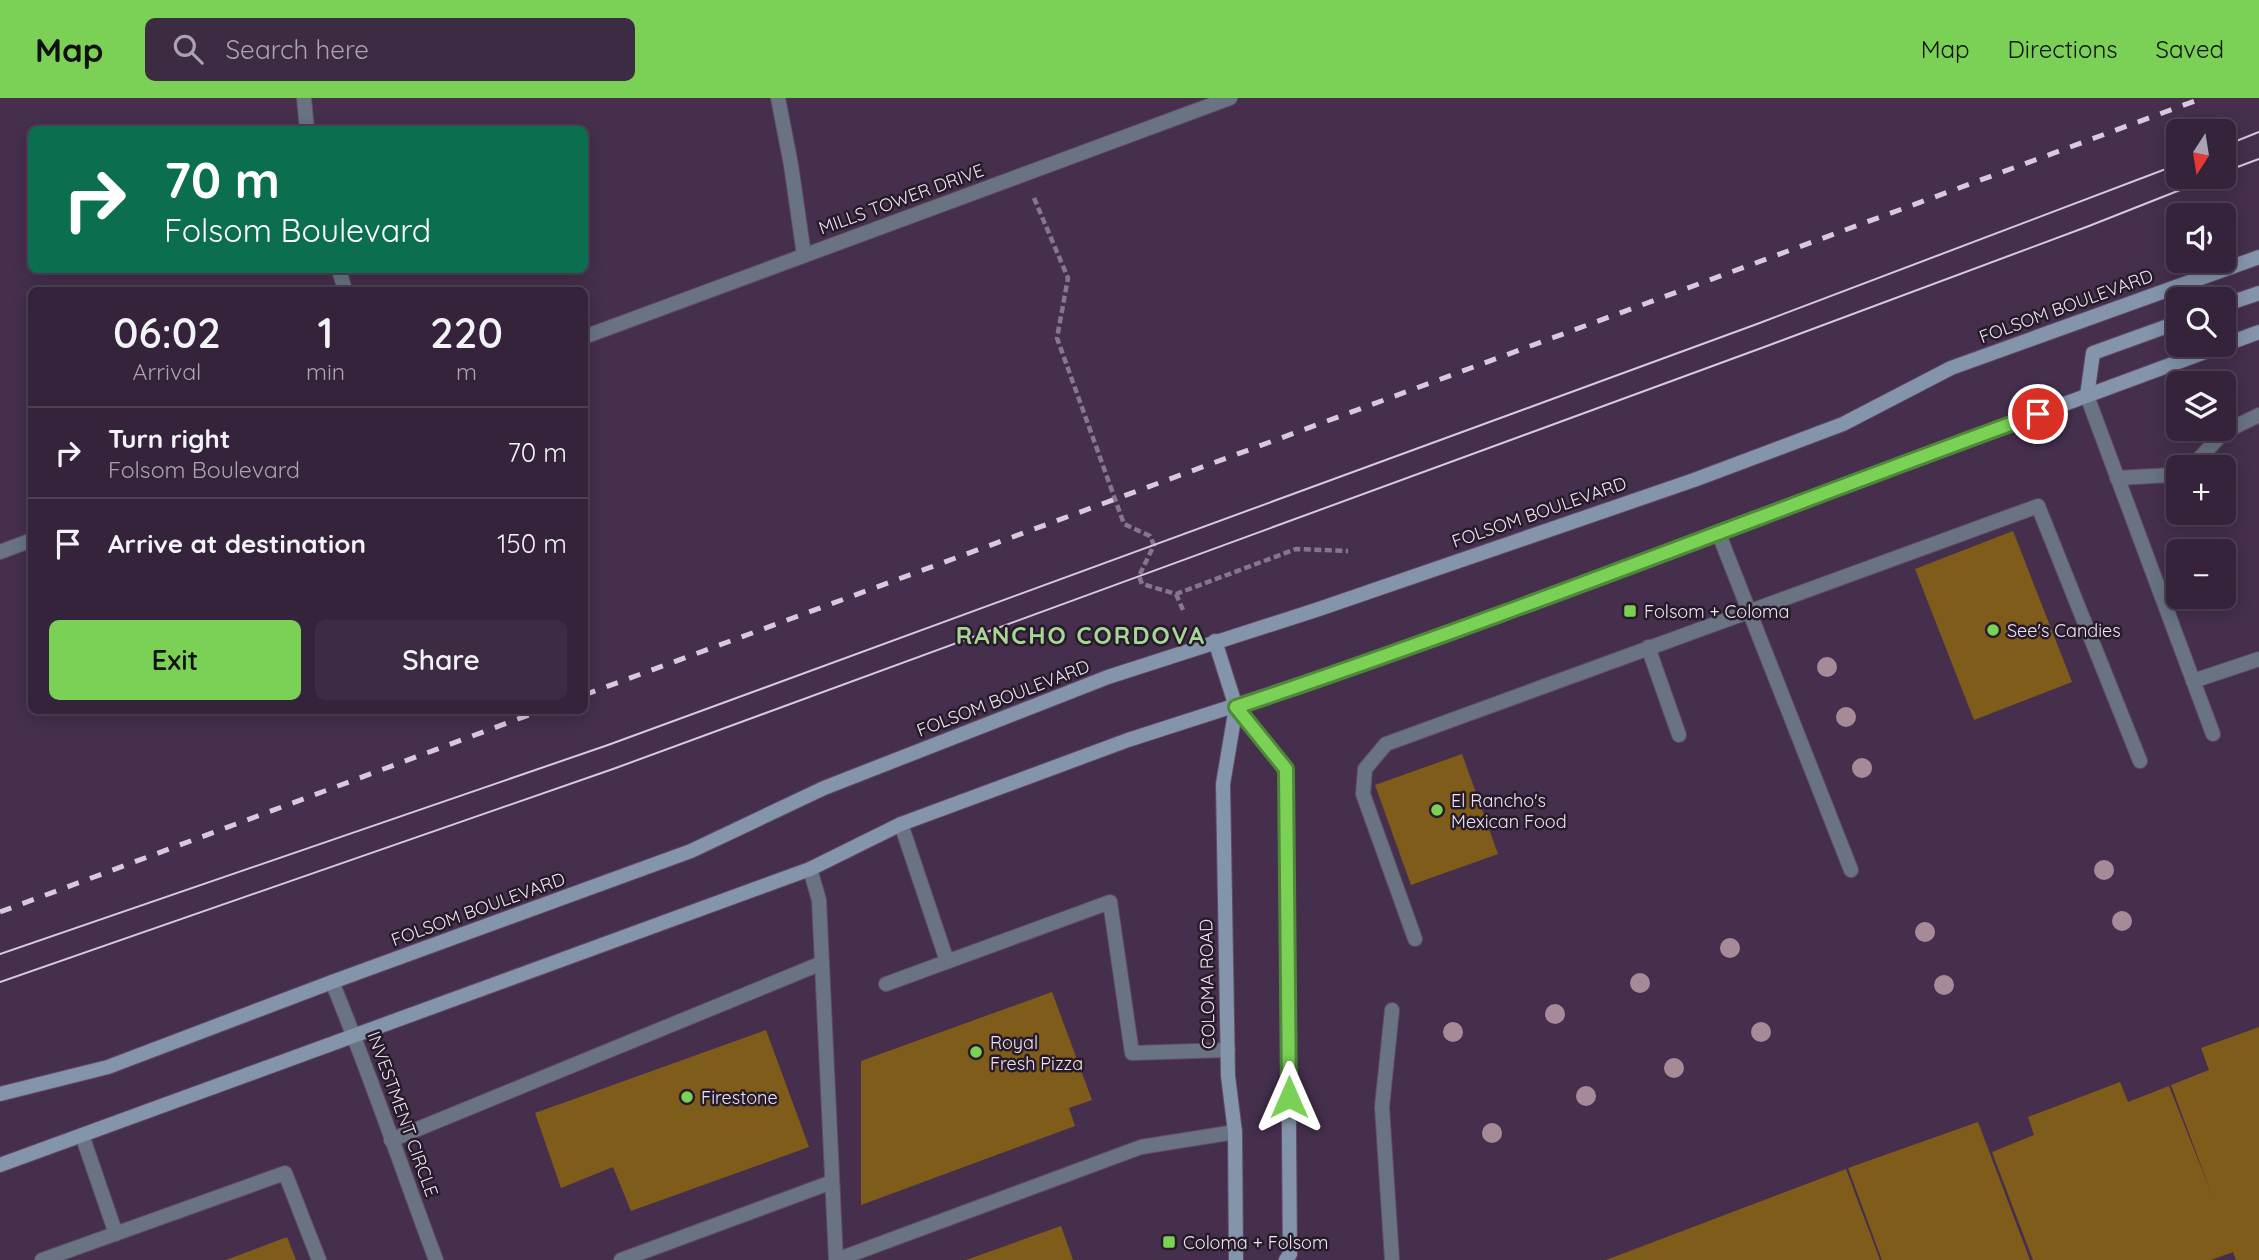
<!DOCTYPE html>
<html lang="en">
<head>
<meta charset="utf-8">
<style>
	body { margin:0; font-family:Quicksand,sans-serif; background:#3c2b42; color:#f1f3f6; height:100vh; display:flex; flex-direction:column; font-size:26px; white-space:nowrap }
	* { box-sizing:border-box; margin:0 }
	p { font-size:23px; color:#a9a4af }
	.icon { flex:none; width:38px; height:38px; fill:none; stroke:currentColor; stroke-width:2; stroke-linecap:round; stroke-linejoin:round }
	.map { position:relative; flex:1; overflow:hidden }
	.details { position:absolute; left:28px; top:189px; width:560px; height:427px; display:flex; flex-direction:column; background:#34233a; border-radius:10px; box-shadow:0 4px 18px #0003,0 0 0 2px #4e4054 }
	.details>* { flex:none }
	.banner { position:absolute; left:28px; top:28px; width:560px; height:147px; border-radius:10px; box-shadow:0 4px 18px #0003,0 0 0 2px #4e4054; background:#0b6e4f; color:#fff; overflow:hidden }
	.needle { width:46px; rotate:192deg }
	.fabs { position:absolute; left:2166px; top:21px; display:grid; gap:14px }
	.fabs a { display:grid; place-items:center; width:70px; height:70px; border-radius:10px; background:#34233a; box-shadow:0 4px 18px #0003,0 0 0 2px #4e4054; font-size:35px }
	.pin { position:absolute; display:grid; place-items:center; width:60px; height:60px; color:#fff; margin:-30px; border:4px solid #fff; border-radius:50%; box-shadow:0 2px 7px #0007 }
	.me { position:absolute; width:77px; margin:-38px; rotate:0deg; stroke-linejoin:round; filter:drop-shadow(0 0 5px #0008) }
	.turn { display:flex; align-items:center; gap:24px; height:147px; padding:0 21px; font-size:32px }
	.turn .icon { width:91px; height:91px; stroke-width:2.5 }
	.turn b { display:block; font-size:49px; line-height:60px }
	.eta { display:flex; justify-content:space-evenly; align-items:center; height:119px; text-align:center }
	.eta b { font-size:42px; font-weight:600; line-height:49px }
	.button { display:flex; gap:14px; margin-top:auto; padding:14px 21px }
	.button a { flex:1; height:80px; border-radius:10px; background:#7ad156; color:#111; font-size:28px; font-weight:600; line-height:80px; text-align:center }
	.button a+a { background:#3c2b42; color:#f1f3f6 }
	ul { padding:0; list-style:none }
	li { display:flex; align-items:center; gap:21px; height:91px; padding:0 21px; border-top:2px solid #4e4054 }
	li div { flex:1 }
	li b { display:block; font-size:26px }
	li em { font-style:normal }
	header { display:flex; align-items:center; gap:42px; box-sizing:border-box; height:98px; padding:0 35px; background:#7ad156; color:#111 }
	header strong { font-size:33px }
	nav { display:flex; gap:38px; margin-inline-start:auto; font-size:24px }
	.search { width:490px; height:63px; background:#3c2b42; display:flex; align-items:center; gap:18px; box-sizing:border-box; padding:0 24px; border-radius:10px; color:#a9a4af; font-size:26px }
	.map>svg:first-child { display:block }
	.building { fill:#805c1b }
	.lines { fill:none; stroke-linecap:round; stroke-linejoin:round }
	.lane-casing { stroke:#604c68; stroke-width:16 }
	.street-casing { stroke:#604c68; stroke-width:16 }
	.secondary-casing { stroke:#604c68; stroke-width:16 }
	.path { stroke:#87758e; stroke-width:4.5; stroke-dasharray:7 3.5; stroke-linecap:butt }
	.lane { stroke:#697382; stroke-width:14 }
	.street { stroke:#697382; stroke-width:14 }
	.secondary { stroke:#8494ab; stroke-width:14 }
	.tram { stroke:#d8c9dc; stroke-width:2 }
	.rail { stroke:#d8c9dc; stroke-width:5; stroke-dasharray:12 12; stroke-linecap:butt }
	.tree { fill:#a68a98 }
	.route-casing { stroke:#4f8838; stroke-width:18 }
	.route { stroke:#7ad156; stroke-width:12 }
	.poi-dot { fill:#7ad156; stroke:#261c29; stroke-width:2.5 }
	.labels { text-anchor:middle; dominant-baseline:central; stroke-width:5; stroke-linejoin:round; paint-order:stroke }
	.street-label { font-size:18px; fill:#f0e2f4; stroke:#261c29 }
	.poi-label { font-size:18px; fill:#f0e2f4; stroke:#261c29; text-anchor:start }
	.district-label { font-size:24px; font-weight:bold; letter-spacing:2px; fill:#a7d696; stroke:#261c29 }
</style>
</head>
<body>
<header>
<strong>Map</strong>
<div class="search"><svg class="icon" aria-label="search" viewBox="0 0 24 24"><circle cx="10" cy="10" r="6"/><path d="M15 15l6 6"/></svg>Search here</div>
<nav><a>Map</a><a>Directions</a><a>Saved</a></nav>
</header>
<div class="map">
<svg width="2259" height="1162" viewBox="0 0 2259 1162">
	<rect width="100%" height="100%" fill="#452f4d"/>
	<g class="building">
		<polygon points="2013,433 2072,584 1974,622 1915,471"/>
		<polygon points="1462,656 1498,756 1411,787 1375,687"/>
		<polygon points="1052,894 1092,1002 1069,1010 1075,1028 861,1107 861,963"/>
		<polygon points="2259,929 2259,1162 2236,1162 2233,1154 2211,1162 2033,1162 1992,1054 2034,1037 2028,1019 2120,984 2128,1004 2169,988 2212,1097 2171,987 2209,972 2201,950"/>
		<polygon points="766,932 809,1049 631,1113 613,1069 561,1090 535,1015"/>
		<polygon points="1978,1024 2030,1162 1882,1162 1848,1070"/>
		<polygon points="1846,1071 1880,1162 1606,1162"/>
		<polygon points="1061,1128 1073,1162 966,1162"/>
		<polygon points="287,1139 296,1162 226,1162"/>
	</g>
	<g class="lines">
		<g class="lane-casing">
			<g id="lane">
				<polyline points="2087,298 2213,636"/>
				<polyline points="2186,369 2196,364 2224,334 2259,317"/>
				<polyline points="2117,380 2171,377 2179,373"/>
				<polyline points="1718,434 1851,772"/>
				<polyline points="1648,549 1679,637"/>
				<polyline points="2193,583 2259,561"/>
				<polyline points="901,726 947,863"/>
				<polyline points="810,771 819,802 836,1162"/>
				<polyline points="1415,841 1363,696 1365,671 1386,646 2038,408 2140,663"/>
				<polyline points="886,886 1110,804 1132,955 1228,952"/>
				<polyline points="1392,912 1382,1009 1392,1162"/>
				<polyline points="82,1037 116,1136"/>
				<polyline points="391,1042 822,865"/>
				<polyline points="42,1162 285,1075 319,1162"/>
				<polyline points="621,1162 832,1084"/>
				<polyline points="841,1162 847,1158 1141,1049 1235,1034"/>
			</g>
		</g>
		<g class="street-casing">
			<g id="street">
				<polyline points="304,0 307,32"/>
				<polyline points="778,0 791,67 804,157"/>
				<polyline points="339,172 345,192"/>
				<polyline points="584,239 1230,0"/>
				<polyline points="0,454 32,442"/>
				<path d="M332,884C370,975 401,1069 436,1162"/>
			</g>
		</g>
		<g class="secondary-casing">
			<g id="secondary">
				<polyline points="2224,207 2259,195"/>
				<polyline points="2087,298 2093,255 2179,224"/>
				<polyline points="1215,543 1236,609 1286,671 1290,1156 1286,1162"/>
				<polyline points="1236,609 1223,686 1228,978 1235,1034 1236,1162"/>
				<polyline points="0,996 108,969 332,884 691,753 824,690 1108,579 1319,511 1694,382 1843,326 1951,270 2259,159"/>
				<polyline points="0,1067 810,771 901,726 1128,642 1339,574 1573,490 1718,434 2259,234"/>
			</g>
		</g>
		<g class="path">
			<polyline points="1034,100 1068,180 1057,240 1124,426 1150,438 1154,447 1139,478 1142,486 1176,496 1296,451 1348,453"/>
			<polyline points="1176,496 1183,512"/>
		</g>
		<use href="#lane" class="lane"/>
		<use href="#street" class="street"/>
		<use href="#secondary" class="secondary"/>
		<g class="tram">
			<polyline points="2224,48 2259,34"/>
			<polyline points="2224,74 2259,61"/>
			<polyline points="0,856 608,647 1757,226 2179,66"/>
			<polyline points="0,884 613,671 1767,248 2089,128 2213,79"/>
		</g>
		<g class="rail">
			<polyline points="584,597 2203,0"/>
			<polyline points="0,814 542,612"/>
		</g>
	</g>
	<g class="tree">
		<circle cx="1827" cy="569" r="10"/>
		<circle cx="1846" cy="619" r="10"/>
		<circle cx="1862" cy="670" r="10"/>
		<circle cx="2104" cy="772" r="10"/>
		<circle cx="2122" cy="823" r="10"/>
		<circle cx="1925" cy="834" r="10"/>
		<circle cx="1730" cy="850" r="10"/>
		<circle cx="1640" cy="885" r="10"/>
		<circle cx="1944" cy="887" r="10"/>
		<circle cx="1555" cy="916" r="10"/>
		<circle cx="1453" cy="934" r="10"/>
		<circle cx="1761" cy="934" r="10"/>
		<circle cx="1674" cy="970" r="10"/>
		<circle cx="1586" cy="998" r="10"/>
		<circle cx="1492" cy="1035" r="10"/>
	</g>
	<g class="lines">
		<g class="route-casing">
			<path id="route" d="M1289,999L1286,671L1236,609C1506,519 1771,413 2038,316"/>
		</g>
		<use href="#route" class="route"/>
	</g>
	<g class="poi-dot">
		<rect x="1623" y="506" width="14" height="14" rx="3.5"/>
		<circle cx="1993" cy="532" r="7"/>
		<circle cx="1437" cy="712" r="7"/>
		<circle cx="976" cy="954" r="7"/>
		<circle cx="687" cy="999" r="7"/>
		<rect x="1162" y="1137" width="14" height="14" rx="3.5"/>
	</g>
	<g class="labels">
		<g class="street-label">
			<text transform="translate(901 101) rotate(-20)">MILLS TOWER DRIVE</text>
			<text transform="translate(2066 208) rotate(-20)">FOLSOM BOULEVARD</text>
			<text transform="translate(1539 414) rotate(-19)">FOLSOM BOULEVARD</text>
			<text transform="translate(1003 600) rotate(-21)">FOLSOM BOULEVARD</text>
			<text transform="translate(478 811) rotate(-20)">FOLSOM BOULEVARD</text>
			<text transform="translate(1207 886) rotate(-91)">COLOMA ROAD</text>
			<text transform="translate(403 1016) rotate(70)">INVESTMENT CIRCLE</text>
		</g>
		<g class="poi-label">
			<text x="1644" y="513">Folsom + Coloma</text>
			<text x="2007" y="532">See's Candies</text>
			<text x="1451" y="702">El Rancho's<tspan x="1451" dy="21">Mexican Food</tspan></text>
			<text x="990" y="944">Royal<tspan x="990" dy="21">Fresh Pizza</tspan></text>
			<text x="701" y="999">Firestone</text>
			<text x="1183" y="1144">Coloma + Folsom</text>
		</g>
		<g class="district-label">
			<text x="1081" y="537">RANCHO CORDOVA</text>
		</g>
	</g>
</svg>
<div class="fabs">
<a><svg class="needle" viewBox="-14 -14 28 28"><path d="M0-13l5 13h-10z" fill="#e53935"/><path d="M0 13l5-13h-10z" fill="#a9a4af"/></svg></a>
<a><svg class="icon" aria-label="sound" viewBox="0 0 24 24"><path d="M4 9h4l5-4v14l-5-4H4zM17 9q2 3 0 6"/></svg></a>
<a><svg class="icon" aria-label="search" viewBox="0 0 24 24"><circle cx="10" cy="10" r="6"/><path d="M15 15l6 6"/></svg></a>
<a><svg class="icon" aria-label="layers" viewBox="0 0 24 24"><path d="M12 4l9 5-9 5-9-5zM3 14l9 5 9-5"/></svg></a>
<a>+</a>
<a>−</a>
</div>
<div class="pin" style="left:2038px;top:316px;background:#d93025"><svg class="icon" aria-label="arrive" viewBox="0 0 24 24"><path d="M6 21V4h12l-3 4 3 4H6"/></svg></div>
<svg class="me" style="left:1289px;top:999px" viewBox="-20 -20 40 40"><path d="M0-17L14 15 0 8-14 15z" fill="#7ad156" stroke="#fff" stroke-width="4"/></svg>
<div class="banner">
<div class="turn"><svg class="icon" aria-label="right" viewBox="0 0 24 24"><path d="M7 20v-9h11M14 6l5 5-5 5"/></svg><div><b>70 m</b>Folsom Boulevard</div></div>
</div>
<section class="details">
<div class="eta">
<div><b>06:02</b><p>Arrival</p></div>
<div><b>1</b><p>min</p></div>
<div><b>220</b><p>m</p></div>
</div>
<ul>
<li><svg class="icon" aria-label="right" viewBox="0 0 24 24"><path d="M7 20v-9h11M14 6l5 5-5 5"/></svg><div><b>Turn right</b><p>Folsom Boulevard</p></div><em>70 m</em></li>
<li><svg class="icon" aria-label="arrive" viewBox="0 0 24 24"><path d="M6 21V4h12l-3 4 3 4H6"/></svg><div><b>Arrive at destination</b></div><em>150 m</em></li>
</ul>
<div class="button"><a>Exit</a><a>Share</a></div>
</section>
</div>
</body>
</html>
